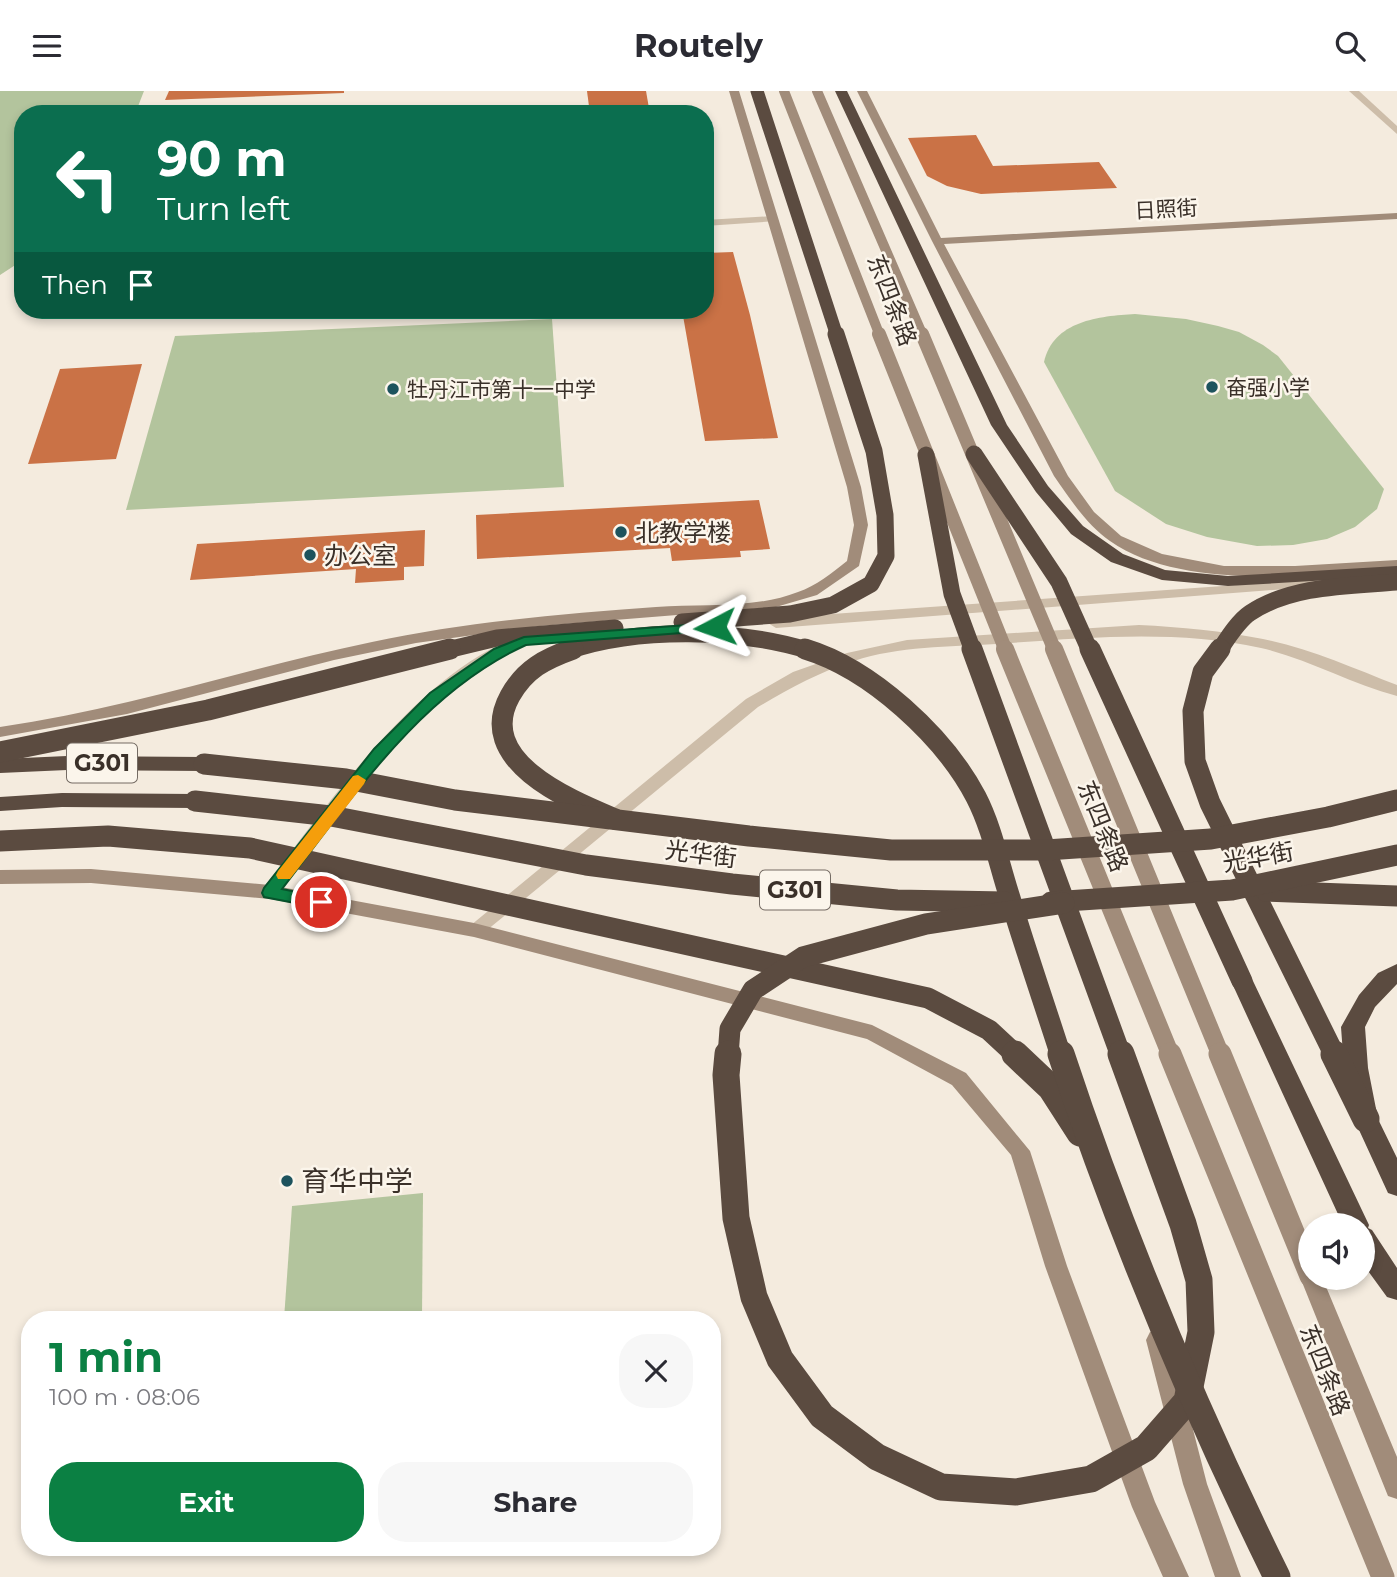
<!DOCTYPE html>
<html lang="en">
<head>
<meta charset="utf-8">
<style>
	body { margin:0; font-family:Montserrat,"Noto Sans SC",sans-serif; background:#f7f7f7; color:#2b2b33; height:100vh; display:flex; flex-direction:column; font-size:26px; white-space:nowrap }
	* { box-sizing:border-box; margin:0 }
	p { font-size:23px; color:#7c7c81 }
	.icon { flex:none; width:38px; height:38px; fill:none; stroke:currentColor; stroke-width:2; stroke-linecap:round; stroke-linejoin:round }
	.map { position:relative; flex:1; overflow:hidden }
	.details { position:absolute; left:21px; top:1220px; width:700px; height:245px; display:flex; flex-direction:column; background:#fff; border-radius:28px; box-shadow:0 4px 10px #0003 }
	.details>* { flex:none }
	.top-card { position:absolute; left:14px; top:14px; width:700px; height:214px; border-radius:28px; box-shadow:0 4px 10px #0003; background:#0b6e4f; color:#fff; overflow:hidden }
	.fabs { position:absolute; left:1298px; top:1122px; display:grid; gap:14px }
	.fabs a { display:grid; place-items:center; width:77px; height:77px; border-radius:50%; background:#fff; box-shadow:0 4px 10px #0003; font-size:35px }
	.pin { position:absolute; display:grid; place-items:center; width:60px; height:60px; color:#fff; margin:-30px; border:4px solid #fff; border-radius:50%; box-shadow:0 2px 7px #0007 }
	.me { position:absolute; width:77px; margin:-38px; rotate:266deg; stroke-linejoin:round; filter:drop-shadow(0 0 5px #0008) }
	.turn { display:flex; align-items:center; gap:24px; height:147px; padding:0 28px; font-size:32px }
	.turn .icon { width:91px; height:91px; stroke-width:2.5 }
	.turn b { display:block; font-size:49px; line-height:60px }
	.then { display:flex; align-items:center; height:66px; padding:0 28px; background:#0003; gap:14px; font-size:26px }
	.round { display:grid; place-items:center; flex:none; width:74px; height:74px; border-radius:28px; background:#f7f7f7 }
	.headline { display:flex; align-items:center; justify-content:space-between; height:119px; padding:0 28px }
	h1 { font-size:42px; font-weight:700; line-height:52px; color:#0b8043 }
	.primary-button { display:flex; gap:14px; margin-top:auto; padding:14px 28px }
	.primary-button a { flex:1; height:80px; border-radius:28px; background:#0b8043; color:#fff; font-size:28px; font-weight:700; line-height:80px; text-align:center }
	.primary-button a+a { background:#f7f7f7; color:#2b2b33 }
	header { display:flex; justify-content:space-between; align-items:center; height:91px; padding:0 28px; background:#fff; font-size:32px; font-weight:700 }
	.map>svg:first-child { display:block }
	.green { fill:#b3c49d }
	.building { fill:#ca7246 }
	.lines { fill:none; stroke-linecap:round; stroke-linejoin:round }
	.lane { fill:#cdbda9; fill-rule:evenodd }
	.street { fill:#cdbda9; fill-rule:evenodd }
	.secondary { fill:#a18c7a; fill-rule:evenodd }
	.highway { fill:#5b4b40; fill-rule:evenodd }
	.secondary-bridge-far3 { stroke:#a18c7a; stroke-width:10 }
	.secondary-bridge-far2 { stroke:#a18c7a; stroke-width:14 }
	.secondary-bridge-far1 { stroke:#a18c7a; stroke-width:18 }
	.secondary-bridge { stroke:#a18c7a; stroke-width:23 }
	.highway-bridge-far3 { stroke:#5b4b40; stroke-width:13 }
	.highway-bridge-far2 { stroke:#5b4b40; stroke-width:17 }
	.highway-bridge-far1 { stroke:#5b4b40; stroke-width:21 }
	.highway-bridge { stroke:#5b4b40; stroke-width:27 }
	.route { fill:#0b8043; stroke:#07532c; stroke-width:2 }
	.slow { fill:#f59e0b }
	.poi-dot { fill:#1d535d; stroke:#fbf5eb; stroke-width:2.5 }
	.labels { text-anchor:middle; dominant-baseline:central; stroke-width:5; stroke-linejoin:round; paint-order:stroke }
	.far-street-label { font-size:21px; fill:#3a3029; stroke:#fbf5eb }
	.far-poi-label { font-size:21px; fill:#3a3029; stroke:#fbf5eb; text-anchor:start }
	.shield { fill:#fbf5eb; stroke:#746b63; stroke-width:2 }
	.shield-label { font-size:23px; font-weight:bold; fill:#3a3029 }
	.street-label { font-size:24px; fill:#3a3029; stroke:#fbf5eb }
	.poi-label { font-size:24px; fill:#3a3029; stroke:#fbf5eb; text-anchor:start }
	.near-poi-label { font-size:28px; fill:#3a3029; stroke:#fbf5eb; text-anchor:start }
</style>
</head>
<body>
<header><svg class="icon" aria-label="menu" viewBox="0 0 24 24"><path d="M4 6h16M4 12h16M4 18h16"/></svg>Routely<svg class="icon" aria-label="search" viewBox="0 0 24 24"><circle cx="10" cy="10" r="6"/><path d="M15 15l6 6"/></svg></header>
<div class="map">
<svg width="1397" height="1486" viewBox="0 0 1397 1486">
	<rect width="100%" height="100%" fill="#f4ebde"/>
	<g class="green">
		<polygon points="0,0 144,0 135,23 23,23 23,169 0,184"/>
		<path d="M1135,223L1186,228L1218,235L1239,241L1263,254L1278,265L1384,398L1377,418L1355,436L1327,448L1293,454L1257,455L1207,446L1166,433L1115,400L1044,271C1053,230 1099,225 1135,223Z"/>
		<polygon points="552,228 564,396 126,419 175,245"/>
		<polygon points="423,1102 422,1228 284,1228 292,1115"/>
	</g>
	<g class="building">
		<polygon points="169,0 344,0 344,2 165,9"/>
		<polygon points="587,0 646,0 650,23 590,23"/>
		<polygon points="976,44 993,75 1099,71 1117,97 981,103 947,95 927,85 908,47"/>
		<polygon points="733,161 750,224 778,347 705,350 682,219 705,219 705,162"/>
		<polygon points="70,219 124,219 122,225 67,227"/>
		<polygon points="142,273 116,368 28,373 60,278"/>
		<polygon points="759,409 770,458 740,460 741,466 672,470 670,457 477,468 476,424"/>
		<polygon points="425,439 424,475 404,476 404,489 355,492 356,478 190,489 197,453"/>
	</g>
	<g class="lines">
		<polygon class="lane" points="773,125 778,128 777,130 705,135 705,129"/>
		<g class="street">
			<polygon points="1349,0 1359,0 1397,35 1397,43"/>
			<polygon points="1320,488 1327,492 1325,495 776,537 768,532 776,527"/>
			<path d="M1139,534C1181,536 1222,540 1263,548C1309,557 1353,577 1397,594V605C1351,593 1308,568 1261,557C1173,538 1085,547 996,553C949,556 899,555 854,570C819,581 789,598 758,616L481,844H467L465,839L746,608L793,581L847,562L907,549Z"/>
			<path d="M538,539L543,541L546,544L543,547C530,553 516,557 504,564C407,620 343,719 276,806H264L261,801L264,796C332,709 426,568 538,539Z"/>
		</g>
		<g class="secondary">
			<path d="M729,0H739L861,396L868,434L859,475L817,504L776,516L540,535L416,552L334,569L127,623L0,646V636C127,618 247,577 372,551C465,531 561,523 656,516C701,513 755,518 798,501C816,495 832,482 847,470L854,434L847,396Z"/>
			<path d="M857,0H867L941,147L1397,122V128L944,153L1068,385L1094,421L1121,445L1162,463L1224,475H1295L1397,469V477C1312,483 1183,501 1110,450C1086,433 1070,408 1054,385L932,150Z"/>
			<polygon points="91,778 270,794 474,832 872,934 966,982 1030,1060 1067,1175 1155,1411 1189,1486 1163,1486 1132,1416 1045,1175 1011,1064 952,994 867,948 474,846 270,808 91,792 0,793 0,779"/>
			<polygon points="1311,1176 1311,1186 1322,1186 1397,1366 1397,1408 1388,1405 1300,1186 1303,1179"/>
			<polygon points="1158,1238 1166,1241 1170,1249 1207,1393 1241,1486 1215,1486 1183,1393 1146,1249 1150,1241"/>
		</g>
		<g class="highway">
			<polygon points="835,0 847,0 1007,334 1048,395 1083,435 1123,463 1165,479 1228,485 1397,475 1397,485 1228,495 1162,489 1111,471 1071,443 1036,401 991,334"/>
			<polygon points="67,665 204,666 211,668 214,673 211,678 204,680 67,679 0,682 0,668"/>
			<polygon points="62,702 195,703 202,705 205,710 202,715 195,717 62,716 0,720 0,706"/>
			<polygon points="1397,873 1397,893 1375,916 1365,936 1368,977 1378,1028 1397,1067 1397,1105 1388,1102 1354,1028 1344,977 1341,936 1359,904 1378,882"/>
			<polygon points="1242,881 1250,884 1253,890 1369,1134 1368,1137 1372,1139 1397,1177 1397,1209 1387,1206 1363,1173 1363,1134 1343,1134 1231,890 1234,884"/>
		</g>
		<g class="secondary-bridge-far3">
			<polyline points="784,0 880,245"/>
			<polyline points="817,0 923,245"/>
		</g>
		<g class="secondary-bridge-far2">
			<polyline points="879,243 1006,560"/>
			<polyline points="922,243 1055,560"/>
		</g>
		<g class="secondary-bridge-far1">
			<polyline points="1005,558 1171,965"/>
			<polyline points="1054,558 1221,965"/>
		</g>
		<g class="secondary-bridge">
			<polyline points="1170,963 1383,1486"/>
			<polyline points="1220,963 1311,1185"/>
		</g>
		<polyline class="highway-bridge-far3" points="757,0 837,245"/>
		<g class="highway-bridge-far2">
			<polyline points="974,363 1059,491 1090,560"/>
			<polyline points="926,364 952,503 973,560"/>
			<polyline points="682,531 790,523 833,514 871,493 886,465 885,424 874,360 836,243"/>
			<polyline points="443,560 497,547 615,537"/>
			<path d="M568,560C638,536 740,538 810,560"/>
			<path d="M1219,560C1227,548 1238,530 1250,522C1292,494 1349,495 1397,491"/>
		</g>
		<g class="highway-bridge-far1">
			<path d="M573,558C545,568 525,578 510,605C474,670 570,709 615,728"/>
			<path d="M805,558C871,578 944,645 976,706C992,737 999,773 1010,807C1026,860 1044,912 1061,965"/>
			<polyline points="972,558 1121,965"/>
			<polyline points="1090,558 1242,890"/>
			<polyline points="1220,558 1203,581 1193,620 1195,670 1210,712 1335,965"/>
			<polyline points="0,661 208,619 450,558"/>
			<polyline points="204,673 346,688 455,709 749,745 891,759 1046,759 1211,748 1328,726 1397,709"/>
			<polyline points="195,710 331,725 586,774 732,793 897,809 1005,811"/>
			<polyline points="0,750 108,745 250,757 928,907 989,939 1017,965"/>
			<polyline points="1266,800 1397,805"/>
			<polyline points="1051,811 1232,799 1397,764"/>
			<polyline points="728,965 730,938 753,899 803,866 926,833 1064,812"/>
		</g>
		<g class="highway-bridge">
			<polyline points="728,963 726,984 736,1127 754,1206 780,1268 822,1325 877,1366 941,1396 1016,1401 1091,1388 1146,1357 1187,1310 1201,1241 1199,1189 1183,1133 1121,963"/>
			<polyline points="1015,963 1051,997 1080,1042"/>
			<path d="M1061,963C1120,1142 1194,1317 1277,1486"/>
			<polyline points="1334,963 1366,1028"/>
		</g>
	</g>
	<path class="route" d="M715,532L722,536L720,539L526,554C419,603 352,708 282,798L327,807L329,811L327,815L321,817L264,806L262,802L264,797L374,658L430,602L494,558L524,546Z"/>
	<polygon class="slow" points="358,684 366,689 364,693 290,788 278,788 276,784 278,780 353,685"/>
	<g class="poi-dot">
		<circle cx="1212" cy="296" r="7"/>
		<circle cx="393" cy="298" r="7"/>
		<circle cx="621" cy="441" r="7"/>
		<circle cx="310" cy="464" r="7"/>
		<circle cx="287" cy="1090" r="7"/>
	</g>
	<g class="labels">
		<g class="far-street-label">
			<text transform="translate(1166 118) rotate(-3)">日照街</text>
		</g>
		<g class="far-poi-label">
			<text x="1226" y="296">奋强小学</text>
			<text x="407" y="298">牡丹江市第十一中学</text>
		</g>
		<g class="shield">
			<rect x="67" y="652.5" width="70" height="39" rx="5"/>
			<rect x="760" y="779.5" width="70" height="39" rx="5"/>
		</g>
		<g class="shield-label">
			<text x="102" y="672">G301</text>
			<text x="795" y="799">G301</text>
		</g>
		<g class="street-label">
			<text transform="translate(892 209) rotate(69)">东四条路</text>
			<text transform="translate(1103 735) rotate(68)">东四条路</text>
			<text transform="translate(701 763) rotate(7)">光华街</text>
			<text transform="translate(1258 766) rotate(-10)">光华街</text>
			<text transform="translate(1325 1279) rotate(68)">东四条路</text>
		</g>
		<g class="poi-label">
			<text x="635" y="441">北教学楼</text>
			<text x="324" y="464">办公室</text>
		</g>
		<g class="near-poi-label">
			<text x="301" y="1090">育华中学</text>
		</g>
	</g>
</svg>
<div class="fabs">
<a><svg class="icon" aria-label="sound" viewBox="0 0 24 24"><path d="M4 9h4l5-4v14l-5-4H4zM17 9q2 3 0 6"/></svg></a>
</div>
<div class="pin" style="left:321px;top:811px;background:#d93025"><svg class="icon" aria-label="arrive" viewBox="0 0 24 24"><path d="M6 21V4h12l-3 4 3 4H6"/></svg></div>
<svg class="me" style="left:715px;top:536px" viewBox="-20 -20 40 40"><path d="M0-17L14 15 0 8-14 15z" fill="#0b8043" stroke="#fff" stroke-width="4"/></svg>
<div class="top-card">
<div class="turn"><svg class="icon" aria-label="left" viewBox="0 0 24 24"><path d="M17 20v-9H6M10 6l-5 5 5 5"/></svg><div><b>90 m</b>Turn left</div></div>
<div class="then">Then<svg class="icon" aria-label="arrive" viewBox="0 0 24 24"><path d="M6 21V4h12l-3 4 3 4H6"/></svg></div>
</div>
<section class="details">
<div class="headline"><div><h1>1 min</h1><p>100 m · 08:06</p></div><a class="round"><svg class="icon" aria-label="close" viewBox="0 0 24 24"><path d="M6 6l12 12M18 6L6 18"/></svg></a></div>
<div class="primary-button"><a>Exit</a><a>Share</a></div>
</section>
</div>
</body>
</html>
